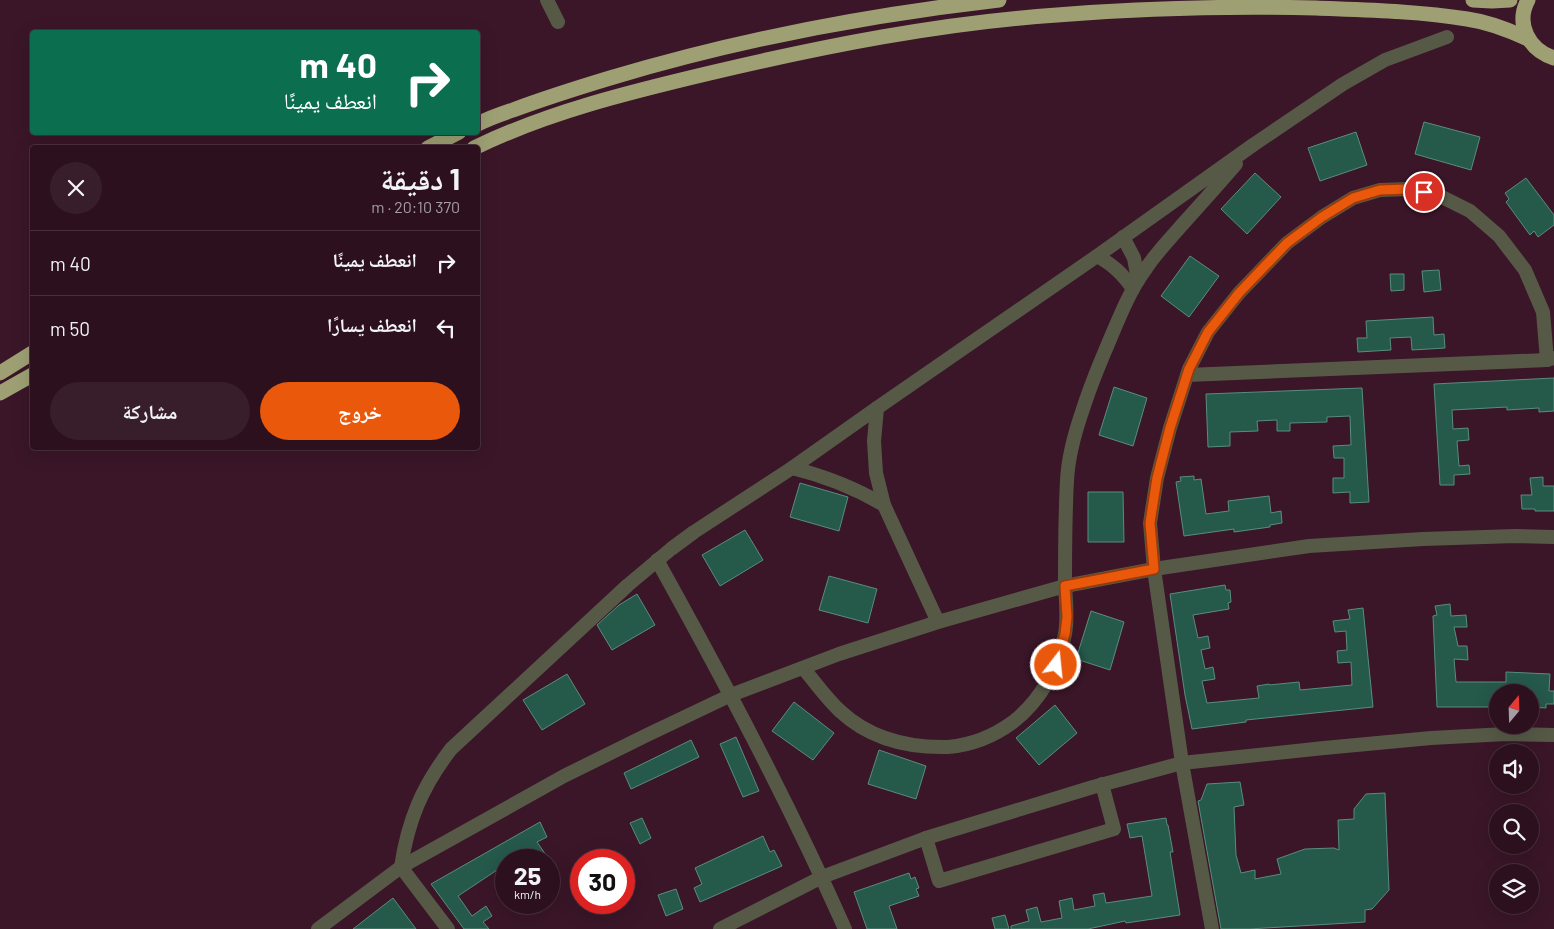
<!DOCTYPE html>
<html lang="ar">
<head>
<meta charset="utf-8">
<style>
	body { margin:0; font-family:Barlow,"Noto Naskh Arabic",sans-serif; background:#381e2b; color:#f1f3f6; direction:rtl; height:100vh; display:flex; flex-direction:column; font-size:19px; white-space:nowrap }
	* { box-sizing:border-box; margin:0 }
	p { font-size:16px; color:#a69da4 }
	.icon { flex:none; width:28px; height:28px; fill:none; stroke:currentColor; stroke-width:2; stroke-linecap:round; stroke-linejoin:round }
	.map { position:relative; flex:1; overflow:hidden; direction:ltr }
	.details { position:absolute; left:30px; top:145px; width:450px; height:305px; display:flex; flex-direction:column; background:#2c101e; border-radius:5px; box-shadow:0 5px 20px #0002,0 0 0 1px #48303c; direction:rtl }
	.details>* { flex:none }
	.guide { position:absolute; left:30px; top:30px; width:450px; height:105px; border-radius:5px; box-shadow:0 5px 20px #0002,0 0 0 1px #48303c; direction:rtl; background:#0b6e4f; color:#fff; overflow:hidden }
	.needle { width:32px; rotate:19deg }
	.tools { position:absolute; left:1489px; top:684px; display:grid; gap:10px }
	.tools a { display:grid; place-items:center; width:50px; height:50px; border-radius:50%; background:#2c101e; box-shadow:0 5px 20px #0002,0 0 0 1px #48303c; font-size:25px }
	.speed { position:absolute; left:495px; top:849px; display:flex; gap:10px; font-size:25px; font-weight:700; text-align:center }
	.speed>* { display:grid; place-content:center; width:65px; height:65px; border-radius:50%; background:#2c101e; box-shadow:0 5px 20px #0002,0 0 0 1px #48303c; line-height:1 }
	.speed small { font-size:12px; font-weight:400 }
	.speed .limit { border:8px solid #d22; background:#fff; color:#111 }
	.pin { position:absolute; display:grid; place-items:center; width:42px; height:42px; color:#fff; margin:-21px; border:2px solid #fff; border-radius:50%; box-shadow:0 1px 5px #0007 }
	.me { position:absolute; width:55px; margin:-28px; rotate:16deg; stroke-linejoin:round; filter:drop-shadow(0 0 4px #0008) }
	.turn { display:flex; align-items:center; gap:18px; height:105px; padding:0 20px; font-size:22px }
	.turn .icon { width:65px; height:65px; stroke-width:2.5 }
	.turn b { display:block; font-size:35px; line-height:42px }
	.round { display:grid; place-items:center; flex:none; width:52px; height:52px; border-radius:26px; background:#381e2b }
	.head { display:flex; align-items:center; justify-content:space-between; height:85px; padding:0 20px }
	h1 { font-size:30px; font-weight:700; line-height:38px }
	.button { display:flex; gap:10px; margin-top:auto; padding:10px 20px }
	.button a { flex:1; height:58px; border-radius:30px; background:#ea580c; color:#fff; font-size:20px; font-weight:700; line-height:58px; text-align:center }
	.button a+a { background:#381e2b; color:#f1f3f6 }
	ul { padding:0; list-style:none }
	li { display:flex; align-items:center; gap:15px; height:65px; padding:0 20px; border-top:1px solid #48303c }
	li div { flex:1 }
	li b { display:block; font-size:19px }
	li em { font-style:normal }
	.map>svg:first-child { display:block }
	.building { fill:#25594a; stroke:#598d7c }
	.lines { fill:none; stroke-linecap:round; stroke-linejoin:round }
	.minor { stroke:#575947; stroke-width:14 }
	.highway { stroke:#9ea074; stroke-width:15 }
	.route-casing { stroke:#983908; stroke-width:12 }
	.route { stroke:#ea580c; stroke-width:9 }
</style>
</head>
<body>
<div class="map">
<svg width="1554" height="929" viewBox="0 0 1554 929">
	<rect width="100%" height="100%" fill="#3a1628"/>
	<g class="building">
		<polygon points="1424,122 1480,137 1471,170 1415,154"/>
		<polygon points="1356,132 1367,165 1320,181 1308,148"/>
		<polygon points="1255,173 1281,197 1247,234 1221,209"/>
		<polygon points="1526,178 1554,215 1554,225 1538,237 1534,231 1530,235 1506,202 1509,199 1505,193"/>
		<polygon points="1190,256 1219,276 1189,317 1161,296"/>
		<polygon points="1439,270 1441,290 1424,292 1422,271"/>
		<polygon points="1390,274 1404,274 1404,290 1391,291"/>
		<polygon points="1433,317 1434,335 1444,334 1445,348 1412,350 1411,337 1390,338 1391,350 1358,352 1357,338 1367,338 1366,321"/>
		<polygon points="1554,378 1554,411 1539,412 1539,408 1507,410 1507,407 1452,410 1453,429 1468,428 1469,440 1457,441 1459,466 1469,465 1470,474 1454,475 1454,485 1440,485 1434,384"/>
		<polygon points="1114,387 1147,398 1133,446 1099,435"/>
		<polygon points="1362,388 1369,502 1350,503 1350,492 1333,493 1333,478 1344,478 1344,458 1334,458 1333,446 1351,445 1350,416 1327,417 1327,422 1290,423 1290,431 1277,431 1277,420 1257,421 1258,431 1230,432 1230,446 1208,447 1206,394"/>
		<polygon points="1194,476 1194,480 1201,479 1206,514 1229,511 1228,501 1269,496 1271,513 1281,511 1282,523 1270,525 1270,527 1234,532 1234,529 1184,536 1176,482 1181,481 1180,477"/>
		<polygon points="1543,477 1543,486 1554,486 1554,511 1535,511 1535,509 1522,509 1521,495 1532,495 1530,478"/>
		<polygon points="800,483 848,497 839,531 790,517"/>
		<polygon points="1088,492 1123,492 1124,542 1088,542"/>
		<polygon points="745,530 763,560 720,586 702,555"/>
		<polygon points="829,576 877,589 868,623 819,610"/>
		<polygon points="1225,585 1226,590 1230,590 1231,602 1228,603 1229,609 1193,615 1198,638 1208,636 1210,648 1201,650 1205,669 1213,667 1215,679 1202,681 1207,703 1259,698 1257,686 1269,684 1269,685 1299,682 1300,690 1352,685 1351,662 1338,663 1337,651 1347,650 1346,631 1335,632 1333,621 1350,619 1348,610 1363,608 1373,707 1246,720 1246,722 1192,729 1185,695 1170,594"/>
		<polygon points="637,594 655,625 612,650 597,625 619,605"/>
		<polygon points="1450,604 1451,616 1466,615 1467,627 1454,627 1458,646 1467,646 1468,660 1454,659 1456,682 1506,682 1506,672 1550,674 1549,691 1554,691 1554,704 1546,704 1546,708 1530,707 1530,692 1498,692 1498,702 1490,702 1491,707 1437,707 1433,616 1437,615 1435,606"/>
		<polygon points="1091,611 1124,622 1110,670 1076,659"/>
		<polygon points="567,674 585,704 542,730 523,700"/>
		<polygon points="794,702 834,733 813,760 772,731"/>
		<polygon points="1055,705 1077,733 1039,765 1016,738"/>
		<polygon points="736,737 759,791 743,797 720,744"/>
		<polygon points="691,740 699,757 631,789 624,773"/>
		<polygon points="879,750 926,766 916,799 868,784"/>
		<polygon points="1240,782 1244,805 1234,807 1236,855 1241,873 1255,870 1255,879 1281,874 1277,859 1305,849 1334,848 1339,850 1338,820 1354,819 1354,809 1366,794 1385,793 1389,890 1372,909 1365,910 1365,922 1249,929 1221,929 1198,801 1201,800 1207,784"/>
		<polygon points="642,818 651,838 640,844 630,823"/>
		<polygon points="1166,818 1167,825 1168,825 1173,852 1170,852 1180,915 1126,923 1125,921 1088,929 1011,929 1011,926 1029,921 1026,910 1037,907 1041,922 1062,918 1059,901 1072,898 1074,910 1095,906 1093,895 1104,893 1106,903 1152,896 1142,836 1130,838 1127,824"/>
		<polygon points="540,822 547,837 537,842 546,855 535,860 531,853 519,860 506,860 506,864 458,896 472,916 486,906 492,916 483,922 489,929 464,929 431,884"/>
		<polygon points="763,836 770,852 774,850 782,866 700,902 694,888 702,884 695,868"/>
		<polygon points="909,873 911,879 915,877 919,888 916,889 919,896 889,906 897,929 867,929 854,892"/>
		<polygon points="676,889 683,909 666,916 658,895"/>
		<polygon points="393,898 416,929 353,929"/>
		<polygon points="1005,915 1009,929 995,929 992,918"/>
	</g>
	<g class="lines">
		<g class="minor">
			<polyline points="547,0 558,22"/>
			<polyline points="1123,237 1134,258 1138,280"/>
			<path d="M1097,256C1113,265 1123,274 1133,289"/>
			<polyline points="1187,375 1547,360 1554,358"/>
			<polyline points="877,408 874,441 876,473 884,505 938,622"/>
			<path d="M792,468C825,476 855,488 884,505"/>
			<path d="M657,560C724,681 789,803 845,929"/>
			<path d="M803,668C815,682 826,698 840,711C870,739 908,748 948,747C972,745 994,736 1013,722C1040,701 1059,668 1065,634C1068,618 1066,602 1065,586C1065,551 1065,516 1067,481C1068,457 1075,432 1083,409C1090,387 1099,365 1108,344C1119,318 1129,292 1145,270C1155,254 1169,240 1181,226C1200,205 1218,185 1236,164"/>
			<polyline points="926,838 939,881 1114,829 1102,784"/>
			<polyline points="318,929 401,867 564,776 647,735 731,695 839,654 938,622 1065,586 1154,569 1309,546 1423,539 1515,536 1554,537"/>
			<path d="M448,929L401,867C408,820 422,787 451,749L628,585L671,549L694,532L792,468L877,408L1097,256L1253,145L1343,84L1385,60L1447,37"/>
			<polyline points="720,929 822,877 926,838 1093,787 1182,763 1324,748 1431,738 1506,734 1554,735"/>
			<polyline points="1212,929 1182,763 1154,569 1150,523 1157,478 1170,428 1189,369 1208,332 1239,293 1287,243 1322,217 1353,198 1380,190 1408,189 1440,196 1470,211 1499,236 1525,270 1543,312 1547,360"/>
		</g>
		<g class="highway">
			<polyline points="1473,0 1492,1 1510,0"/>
			<path d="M1528,0C1515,24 1529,50 1554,58"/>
			<path d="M478,124C489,118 501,114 513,110C545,98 577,88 610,78C737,40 867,15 999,0"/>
			<polyline points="428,148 459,132"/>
			<path d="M474,148C548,112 630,92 710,73C824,46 940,23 1057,15C1143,8 1230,6 1316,8C1366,10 1417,11 1467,19C1488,22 1509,30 1528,39"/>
			<polyline points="0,373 32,353"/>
			<polyline points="0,393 32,375"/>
		</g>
	</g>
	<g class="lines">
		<g class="route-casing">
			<polyline id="route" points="1056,665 1065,634 1067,617 1065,586 1154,569 1150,523 1157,478 1170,428 1189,369 1208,332 1239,293 1287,243 1322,217 1353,198 1380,190 1408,189 1424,192"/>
		</g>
		<use href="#route" class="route"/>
	</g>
</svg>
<div class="tools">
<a><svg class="needle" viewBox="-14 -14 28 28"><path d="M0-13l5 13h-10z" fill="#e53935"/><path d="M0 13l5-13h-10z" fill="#a69da4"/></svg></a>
<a><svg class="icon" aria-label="sound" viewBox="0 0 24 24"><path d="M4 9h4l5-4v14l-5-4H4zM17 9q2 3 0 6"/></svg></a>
<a><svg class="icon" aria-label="search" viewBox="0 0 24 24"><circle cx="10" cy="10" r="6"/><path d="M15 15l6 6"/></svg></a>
<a><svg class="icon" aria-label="layers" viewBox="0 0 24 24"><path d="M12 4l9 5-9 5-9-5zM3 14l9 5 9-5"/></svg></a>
</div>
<div class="speed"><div>25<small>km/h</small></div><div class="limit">30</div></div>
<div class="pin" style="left:1424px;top:192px;background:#d93025"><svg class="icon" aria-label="arrive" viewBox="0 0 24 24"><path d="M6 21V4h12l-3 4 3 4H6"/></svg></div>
<svg class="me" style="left:1056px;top:665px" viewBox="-20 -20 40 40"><circle r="17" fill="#ea580c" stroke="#fff" stroke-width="3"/><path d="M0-11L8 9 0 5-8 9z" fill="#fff"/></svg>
<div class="guide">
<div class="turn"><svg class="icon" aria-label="right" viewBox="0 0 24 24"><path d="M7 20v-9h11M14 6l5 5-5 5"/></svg><div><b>40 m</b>انعطف يمينًا</div></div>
</div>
<section class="details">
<div class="head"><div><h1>1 دقيقة</h1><p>370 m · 20:10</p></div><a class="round"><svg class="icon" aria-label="close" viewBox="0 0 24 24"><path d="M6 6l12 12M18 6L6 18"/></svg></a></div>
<ul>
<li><svg class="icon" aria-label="right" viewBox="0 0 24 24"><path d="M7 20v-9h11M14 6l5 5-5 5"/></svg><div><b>انعطف يمينًا</b></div><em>40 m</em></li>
<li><svg class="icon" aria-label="left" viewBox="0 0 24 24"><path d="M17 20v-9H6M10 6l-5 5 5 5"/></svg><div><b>انعطف يسارًا</b></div><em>50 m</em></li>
</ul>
<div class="button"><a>خروج</a><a>مشاركة</a></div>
</section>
</div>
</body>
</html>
